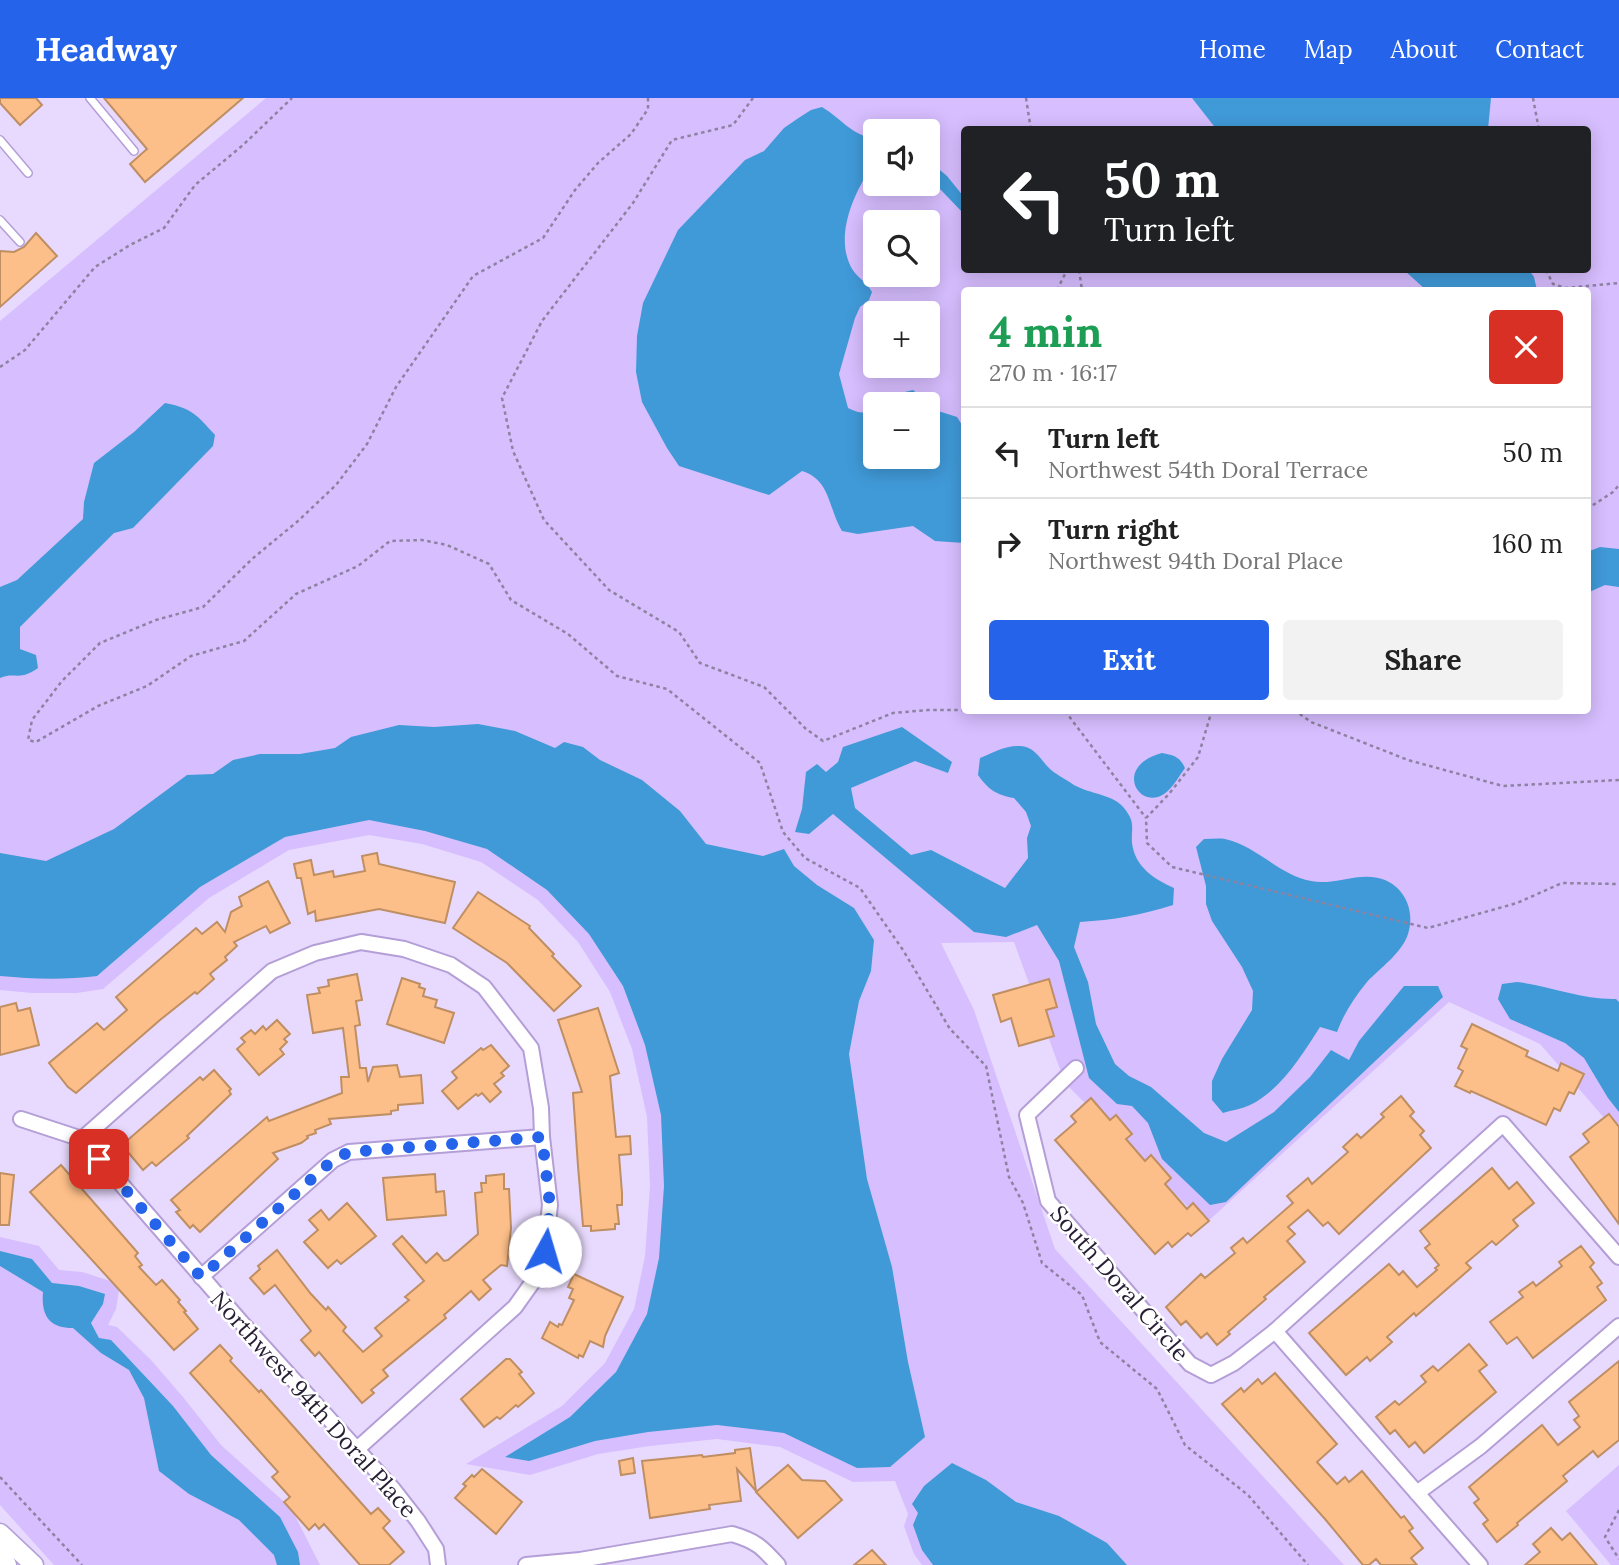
<!DOCTYPE html>
<html lang="en">
<head>
<meta charset="utf-8">
<style>
	body { margin:0; font-family:Lora,serif; background:#f2f2f2; color:#222; height:100vh; display:flex; flex-direction:column; font-size:26px; white-space:nowrap }
	* { box-sizing:border-box; margin:0 }
	p { font-size:23px; color:#767676 }
	.icon { flex:none; width:38px; height:38px; fill:none; stroke:currentColor; stroke-width:2; stroke-linecap:round; stroke-linejoin:round }
	.map { position:relative; flex:1; overflow:hidden }
	.side { position:absolute; left:961px; top:189px; width:630px; height:427px; display:flex; flex-direction:column; background:#fff; border-radius:7px; box-shadow:0 4px 18px #0003 }
	.side>* { flex:none }
	.guide { position:absolute; left:961px; top:28px; width:630px; height:147px; border-radius:7px; box-shadow:0 4px 18px #0003; background:#202124; color:#fff; overflow:hidden }
	.buttons { position:absolute; left:863px; top:21px; display:grid; gap:14px }
	.buttons a { display:grid; place-items:center; width:77px; height:77px; border-radius:7px; background:#fff; box-shadow:0 4px 18px #0003; font-size:35px }
	.pin { position:absolute; display:grid; place-items:center; width:60px; height:60px; color:#fff; margin:-30px; border-radius:14px; box-shadow:0 4px 10px #0006 }
	.me { position:absolute; width:77px; margin:-38px; rotate:6deg; stroke-linejoin:round; filter:drop-shadow(0 0 5px #0008) }
	.turn { display:flex; align-items:center; gap:24px; height:147px; padding:0 28px; font-size:32px }
	.turn .icon { width:91px; height:91px; stroke-width:2.5 }
	.turn b { display:block; font-size:49px; line-height:60px }
	.round { display:grid; place-items:center; flex:none; width:74px; height:74px; border-radius:7px; background:#f2f2f2 }
	.headline { display:flex; align-items:center; justify-content:space-between; height:119px; padding:0 28px }
	h1 { font-size:42px; font-weight:800; line-height:52px; color:#1e9e55 }
	.cta { display:flex; gap:14px; margin-top:auto; padding:14px 28px }
	.cta a { flex:1; height:80px; border-radius:7px; background:#2563eb; color:#fff; font-size:28px; font-weight:800; line-height:80px; text-align:center }
	.cta a+a { background:#f2f2f2; color:#222 }
	ul { padding:0; list-style:none }
	li { display:flex; align-items:center; gap:21px; height:91px; padding:0 28px; border-top:2px solid #e0e0e0 }
	li div { flex:1 }
	li b { display:block; font-size:26px }
	li em { font-style:normal }
	header { display:flex; align-items:center; gap:42px; box-sizing:border-box; height:98px; padding:0 35px; background:#2563eb; color:#fff }
	header strong { font-size:33px }
	nav { display:flex; gap:38px; margin-inline-start:auto; font-size:24px }
	.map>svg:first-child { display:block }
	.green { fill:#d7beff; fill-rule:evenodd }
	.water { fill:#409ad8 }
	.building { fill:#fdbf89; stroke:#bf8e63; stroke-width:2 }
	.lines { fill:none; stroke-linecap:round; stroke-linejoin:round }
	.service-casing { stroke:#b49ed7; stroke-width:10 }
	.minor-casing { stroke:#b49ed7; stroke-width:18 }
	.tertiary-casing { stroke:#b49ed7; stroke-width:21 }
	.path { stroke:#8e82a0; stroke-width:2.5; stroke-dasharray:3.5 3.5; stroke-linecap:butt }
	.service { stroke:#fff; stroke-width:7 }
	.minor { stroke:#fff; stroke-width:14 }
	.tertiary { stroke:#fff; stroke-width:18 }
	.route { stroke:#2563eb; stroke-width:12; stroke-dasharray:0 21.6 }
	.labels { text-anchor:middle; dominant-baseline:central; stroke-width:5; stroke-linejoin:round; paint-order:stroke }
	.street-label { font-size:23px; fill:#271e34; stroke:#fff }
</style>
</head>
<body>
<header>
<strong>Headway</strong>
<nav><a>Home</a><a>Map</a><a>About</a><a>Contact</a></nav>
</header>
<div class="map">
<svg width="1619" height="1467" viewBox="0 0 1619 1467">
	<rect width="100%" height="100%" fill="#e8dafe"/>
	<g class="green">
		<path d="M266,0H1619V1037L1540,946L1449,904L1205,1126L1065,985L1014,844L941,845L974,912L1055,1151L1344,1467H922L914,1456L904,1428L908,1416L895,1383L853,1384L780,1349L717,1341L650,1348L598,1356L530,1377L466,1366L562,1308L605,1265L634,1211L645,1158L650,1088L647,1019L632,951L610,894L578,844L538,802L481,764L422,746L369,737L289,752L209,800L103,891L77,895H32L0,892V223ZM964,32H1587V172H964ZM875,33H928V86H875ZM875,124H928V177H875ZM964,192H1587V612H964ZM875,215H928V268H875ZM875,306H928V359H875Z"/>
		<polygon points="0,1139 39,1148 59,1172 82,1174 120,1186 116,1211 108,1227 117,1229 151,1262 183,1299 221,1347 291,1410 320,1467 54,1467 0,1407"/>
		<polygon points="1619,1367 1619,1467 1611,1467 1566,1413"/>
	</g>
	<g class="water">
		<polygon points="1192,0 1491,0 1488,31 1217,32"/>
		<path d="M822,9C843,22 848,34 875,42V73L867,76C851,102 836,140 851,169C856,179 867,184 872,194L869,202L860,209L855,220L839,276L848,310C858,315 866,317 875,310V359H928V306H879L885,299L913,292L935,312L957,319L964,330V445L935,443L913,428L858,436L842,433C828,410 831,382 802,373L769,397L679,368L667,350L642,304L636,274L637,238L643,205L678,132L745,62L764,53L784,30L797,21L811,12Z"/>
		<polygon points="928,62 947,78 964,99 964,116 941,92 928,85"/>
		<polygon points="1404,172 1529,172 1534,179 1537,192 1426,192"/>
		<path d="M165,305C192,310 198,318 215,337L213,348L133,430L114,435L20,529V551L36,557L38,570C18,584 16,573 0,580V489L17,482L83,421L84,404L94,365L134,334Z"/>
		<polygon points="1600,449 1619,451 1619,489 1605,487 1587,495 1587,454"/>
		<path d="M478,626L515,633L555,650L564,644L583,649L600,662L642,682L680,713L706,746L763,758L784,751L794,768L817,787L854,810L874,842L871,873L859,903L849,956L867,1081L892,1169L908,1264L925,1339L890,1369L857,1370L784,1335L717,1327L648,1334L595,1343L529,1363L505,1359L570,1319L616,1274L647,1216L659,1160L664,1088L661,1017L645,947L623,888L589,836L547,792L487,751L425,733L369,722L285,739L200,789L97,878C64,882 33,881 0,878V755L46,763L114,731L187,677L213,676L233,662L260,656H300L335,650L351,639L399,627L434,629Z"/>
		<path d="M902,629L952,664L948,675L915,663L851,690L855,710L911,757L931,752L1005,790L1028,760L1027,740L1031,728L1026,714L1014,700C996,697 988,691 978,677L980,660C992,655 1006,647 1020,648C1034,648 1041,662 1049,670C1055,676 1064,680 1071,685C1086,696 1112,695 1124,710C1136,725 1131,729 1132,745C1135,769 1154,781 1174,790L1173,807C1142,817 1113,822 1080,824L1074,849L1088,884L1096,926L1115,966L1129,978L1151,989L1204,1035L1226,1044L1274,1014L1310,979L1331,952L1349,962L1359,943L1404,888H1438L1443,899L1226,1104L1210,1107L1162,1061L1148,1025L1132,1008L1117,1006L1089,980L1059,863L1037,827L1006,839L974,834L833,716L809,736L795,734L802,711L806,674L817,666L826,674L838,664L843,649Z"/>
		<path d="M1162,655C1174,657 1180,659 1185,670C1179,678 1173,690 1164,696C1138,713 1113,668 1162,655Z"/>
		<path d="M1204,741C1211,741 1219,740 1225,741C1257,748 1279,777 1311,783C1336,788 1360,772 1385,782C1406,791 1415,814 1408,836C1402,855 1380,870 1367,884C1354,900 1344,915 1337,934L1320,929C1302,957 1281,992 1250,1007C1242,1011 1232,1012 1223,1015L1212,1002V983L1222,961L1252,912L1253,893L1242,869L1212,823L1206,806V788L1196,749Z"/>
		<path d="M1517,884C1550,888 1583,902 1616,901L1619,904V1014L1608,1000L1584,960L1565,945L1510,921L1498,901L1502,886Z"/>
		<path d="M0,1153L32,1161L52,1185L79,1188L105,1196L103,1206L91,1225L99,1240L111,1242L173,1308L211,1357L280,1419L298,1454L300,1467H277L274,1457L239,1422L189,1396L159,1373L144,1300L129,1272L101,1255L73,1230C49,1230 41,1217 43,1194L0,1168Z"/>
		<polygon points="952,1365 986,1382 1016,1404 1059,1418 1107,1445 1127,1467 933,1467 922,1452 913,1427 918,1415 912,1406 924,1388"/>
	</g>
	<g class="building">
		<polygon points="0,0 36,0 42,7 20,27 0,5"/>
		<polygon points="104,0 243,0 145,84 130,66 147,51"/>
		<polygon points="36,135 57,158 0,209 0,153 14,154 24,149"/>
		<polygon points="377,755 379,766 455,784 445,825 379,811 316,823 315,813 308,816 301,780 297,780 294,766 311,762 314,777 333,773 334,779 365,773 362,758"/>
		<polygon points="268,783 290,825 270,835 266,828 234,844 237,848 225,859 227,862 210,876 214,881 197,896 195,894 160,922 76,995 68,989 49,965 97,925 104,932 127,912 116,899 196,830 202,836 217,824 225,834 231,814 242,808 239,799"/>
		<polygon points="478,794 530,828 529,830 554,856 552,858 581,888 554,913 507,865 453,830"/>
		<polygon points="357,876 362,902 356,903 360,927 355,928 360,970 366,970 368,984 373,969 397,967 400,979 421,977 423,1005 398,1007 398,1012 391,1013 391,1016 329,1021 331,1026 315,1032 316,1035 307,1038 308,1040 301,1045 273,1055 278,1061 200,1134 193,1127 190,1130 176,1114 180,1112 171,1102 267,1019 269,1023 342,995 341,979 349,979 343,930 313,935 307,897 320,895 318,890 329,888 328,882"/>
		<polygon points="402,880 420,886 419,889 425,891 423,898 437,902 435,909 454,915 444,945 387,926"/>
		<polygon points="1049,881 1057,909 1046,912 1054,938 1019,948 1011,920 1001,924 993,897"/>
		<polygon points="16,905 18,913 30,910 39,947 0,957 0,909"/>
		<polygon points="598,910 619,975 610,978 616,1039 630,1038 631,1056 619,1057 622,1095 622,1107 617,1107 619,1126 615,1126 615,1131 591,1133 591,1128 583,1128 578,1068 573,995 582,994 558,922"/>
		<polygon points="277,922 290,936 284,941 287,944 280,951 284,956 259,977 237,951 245,944 241,940 251,932 255,936 263,928 266,932"/>
		<polygon points="1472,926 1528,953 1526,958 1558,973 1561,965 1584,976 1574,996 1569,994 1560,1013 1554,1010 1546,1027 1471,993 1470,995 1455,988 1463,973 1458,970 1467,951 1461,948"/>
		<polygon points="491,947 509,968 501,975 504,978 494,986 501,994 490,1004 482,995 478,998 476,996 458,1011 442,993 457,980 452,974 481,950 483,952"/>
		<polygon points="214,972 231,991 229,993 231,996 187,1038 189,1040 156,1068 152,1064 143,1072 122,1047 200,979 203,982"/>
		<polygon points="1401,998 1414,1014 1410,1018 1424,1033 1420,1037 1431,1050 1339,1136 1328,1124 1323,1128 1308,1112 1288,1129 1295,1136 1287,1143 1305,1164 1264,1199 1266,1201 1228,1234 1230,1236 1217,1247 1207,1235 1201,1240 1186,1223 1181,1227 1166,1209 1201,1176 1205,1180 1235,1155 1231,1150 1243,1140 1247,1145 1293,1105 1287,1098 1308,1080 1312,1086 1348,1054 1343,1049 1357,1036 1361,1040 1384,1019 1381,1016"/>
		<polygon points="1091,1000 1110,1022 1116,1017 1132,1036 1126,1041 1145,1063 1151,1057 1171,1080 1165,1086 1187,1111 1193,1105 1209,1123 1191,1138 1188,1135 1172,1149 1168,1144 1155,1156 1055,1042 1076,1024 1071,1018"/>
		<polygon points="1609,1016 1619,1029 1619,1126 1570,1059 1589,1044 1583,1036"/>
		<polygon points="61,1067 138,1155 135,1158 142,1167 139,1169 156,1187 162,1182 180,1202 178,1204 186,1213 184,1214 198,1231 174,1252 30,1094"/>
		<polygon points="1492,1070 1509,1091 1517,1084 1534,1105 1513,1122 1518,1128 1496,1147 1492,1143 1466,1165 1471,1170 1416,1218 1414,1215 1387,1239 1392,1244 1370,1263 1367,1259 1346,1277 1309,1235 1389,1166 1399,1177 1403,1173 1417,1189 1437,1172 1435,1170 1439,1167 1425,1150 1430,1146 1420,1133"/>
		<polygon points="0,1075 14,1077 9,1127 0,1127"/>
		<polygon points="435,1076 436,1094 444,1093 446,1117 387,1122 383,1080"/>
		<polygon points="504,1076 504,1091 509,1091 511,1130 507,1168 501,1167 483,1182 491,1191 479,1202 471,1193 444,1217 446,1220 383,1272 388,1278 371,1292 374,1295 362,1305 319,1254 315,1258 301,1242 311,1233 275,1187 264,1196 250,1180 260,1171 258,1168 277,1152 311,1196 326,1212 328,1209 346,1229 343,1233 363,1254 382,1238 375,1230 409,1202 405,1199 424,1183 393,1146 402,1138 426,1165 437,1155 444,1163 448,1162 478,1136 475,1095 482,1094 481,1085 486,1085 486,1078"/>
		<polygon points="347,1105 376,1138 341,1166 337,1162 328,1170 304,1144 318,1132 309,1122 321,1112 329,1122"/>
		<polygon points="1581,1148 1594,1165 1590,1169 1602,1185 1597,1189 1606,1202 1533,1260 1517,1239 1507,1246 1490,1224 1523,1199 1519,1194 1533,1184 1536,1188 1562,1168 1559,1164"/>
		<polygon points="574,1176 623,1199 605,1238 603,1249 590,1243 583,1259 579,1257 578,1260 542,1240 550,1224 558,1229 559,1226 562,1227 574,1202 569,1200 573,1191 568,1189"/>
		<polygon points="1469,1246 1487,1267 1479,1273 1496,1294 1424,1355 1415,1344 1409,1349 1395,1332 1390,1336 1376,1319 1395,1303 1399,1307 1426,1284 1421,1278 1433,1268 1438,1273"/>
		<polygon points="220,1247 232,1260 230,1263 259,1294 261,1292 371,1416 378,1410 390,1423 383,1430 404,1454 389,1467 360,1467 324,1426 319,1431 315,1426 309,1432 284,1404 290,1399 272,1379 278,1374 190,1275"/>
		<polygon points="506,1261 510,1261 522,1274 519,1276 534,1295 518,1309 516,1307 500,1321 497,1319 484,1329 461,1301"/>
		<polygon points="1619,1263 1619,1342 1598,1359 1593,1353 1563,1378 1567,1383 1517,1425 1518,1427 1497,1444 1483,1426 1488,1422 1474,1405 1479,1401 1469,1389 1542,1327 1558,1347 1580,1329 1574,1322 1579,1318 1569,1304"/>
		<polygon points="1275,1275 1337,1346 1317,1364 1337,1386 1345,1379 1349,1384 1362,1373 1401,1420 1404,1418 1413,1430 1409,1433 1423,1450 1411,1460 1417,1467 1381,1467 1376,1461 1369,1467 1363,1467 1325,1421 1222,1306 1241,1290 1244,1294 1258,1281 1262,1286"/>
		<polygon points="750,1350 756,1393 737,1371 741,1403 709,1407 710,1411 650,1420 642,1363 702,1357 703,1359 735,1355 735,1352"/>
		<polygon points="633,1360 635,1375 621,1377 619,1363"/>
		<polygon points="788,1367 802,1382 825,1383 842,1402 798,1440 756,1394"/>
		<polygon points="482,1371 522,1404 496,1436 455,1400 466,1388 463,1386 472,1377 474,1379"/>
		<polygon points="1551,1430 1562,1442 1570,1435 1597,1467 1525,1467 1540,1454 1533,1446"/>
		<polygon points="872,1452 886,1467 854,1467"/>
	</g>
	<g class="lines">
		<g class="service-casing">
			<g id="service">
				<polyline points="90,0 134,53"/>
				<polyline points="0,42 28,75"/>
				<polyline points="0,122 20,144"/>
			</g>
		</g>
		<g class="minor-casing">
			<g id="minor">
				<polyline points="1076,970 1027,1017 1048,1103 1190,1266 1211,1277 1234,1265 1275,1233 1503,1026 1619,1159"/>
				<polyline points="21,1021 82,1041 241,1224 393,1391 418,1423 436,1451 438,1467"/>
				<polyline points="82,1041 272,873 315,855 361,844 404,851 451,867 484,889 531,950 541,1010 542,1039 550,1107 545,1153 537,1178 515,1209 356,1352"/>
				<polyline points="201,1179 333,1062 349,1054 542,1039"/>
				<polyline points="1275,1233 1480,1467"/>
				<polyline points="1417,1395 1481,1348 1619,1228"/>
				<path d="M526,1467L580,1462L732,1436C756,1443 762,1449 778,1467"/>
			</g>
		</g>
		<g class="tertiary-casing">
			<g id="tertiary">
				<polyline points="0,1435 34,1467"/>
				<polyline points="0,1452 7,1467"/>
			</g>
		</g>
		<g class="path">
			<polyline points="648,0 648,11 631,36 598,65 575,92 543,140 473,178 396,289 367,346 336,387 298,423 252,461 203,509 156,522 100,545 62,583 32,622 28,642 36,644 98,608 147,588 191,558 244,543 296,496 358,468 390,443 422,442 447,447 489,466 511,502 568,536 617,578 667,591 760,665 783,734 805,760 860,790 903,852 950,931 986,968 1009,1079 1023,1105 1042,1165 1082,1197 1100,1244 1157,1291 1185,1347 1248,1397 1308,1467"/>
			<polyline points="753,0 733,27 672,42 633,105 542,223 502,300 513,353 544,422 609,492 679,534 700,565 764,589 806,631 823,643 893,615 928,612 964,612"/>
			<polyline points="1026,0 1031,32"/>
			<polyline points="1533,0 1539,32"/>
			<polyline points="1079,172 1082,192"/>
			<polyline points="1546,172 1553,186 1566,190 1619,185"/>
			<polyline points="1057,192 1067,172"/>
			<polyline points="0,269 25,252 95,169 130,147 164,130 195,87 243,47 292,0"/>
			<polyline points="1587,411 1613,394 1619,387"/>
			<polyline points="1009,612 1065,613 1146,720"/>
			<polyline points="1212,612 1198,659 1169,696 1146,720 1147,745 1172,769 1428,830 1517,805 1562,785 1619,786"/>
			<polyline points="1294,612 1311,624 1408,662 1503,688 1619,682"/>
			<polyline points="0,1379 82,1467"/>
			<polyline points="1619,1412 1605,1439 1619,1461"/>
		</g>
		<use href="#service" class="service"/>
		<use href="#minor" class="minor"/>
		<use href="#tertiary" class="tertiary"/>
	</g>
	<g class="lines">
		<polyline class="route" points="99,1061 201,1179 333,1062 349,1054 542,1039 550,1108 545,1153"/>
	</g>
	<g class="labels">
		<g class="street-label">
			<text transform="translate(1120 1185) rotate(49)">South Doral Circle</text>
			<text transform="translate(314 1306) rotate(48)">Northwest 94th Doral Place</text>
		</g>
	</g>
</svg>
<div class="buttons">
<a><svg class="icon" aria-label="sound" viewBox="0 0 24 24"><path d="M4 9h4l5-4v14l-5-4H4zM17 9q2 3 0 6"/></svg></a>
<a><svg class="icon" aria-label="search" viewBox="0 0 24 24"><circle cx="10" cy="10" r="6"/><path d="M15 15l6 6"/></svg></a>
<a>+</a>
<a>−</a>
</div>
<div class="pin" style="left:99px;top:1061px;background:#d93025"><svg class="icon" aria-label="arrive" viewBox="0 0 24 24"><path d="M6 21V4h12l-3 4 3 4H6"/></svg></div>
<svg class="me" style="left:545px;top:1153px" viewBox="-20 -20 40 40"><circle r="19" fill="#fff"/><path d="M0-13L10 11 0 6-10 11z" fill="#2563eb"/></svg>
<div class="guide">
<div class="turn"><svg class="icon" aria-label="left" viewBox="0 0 24 24"><path d="M17 20v-9H6M10 6l-5 5 5 5"/></svg><div><b>50 m</b>Turn left</div></div>
</div>
<section class="side">
<div class="headline"><div><h1>4 min</h1><p>270 m · 16:17</p></div><a class="round" style="background:#d93025;color:#fff"><svg class="icon" aria-label="close" viewBox="0 0 24 24"><path d="M6 6l12 12M18 6L6 18"/></svg></a></div>
<ul>
<li><svg class="icon" aria-label="left" viewBox="0 0 24 24"><path d="M17 20v-9H6M10 6l-5 5 5 5"/></svg><div><b>Turn left</b><p>Northwest 54th Doral Terrace</p></div><em>50 m</em></li>
<li><svg class="icon" aria-label="right" viewBox="0 0 24 24"><path d="M7 20v-9h11M14 6l5 5-5 5"/></svg><div><b>Turn right</b><p>Northwest 94th Doral Place</p></div><em>160 m</em></li>
</ul>
<div class="cta"><a>Exit</a><a>Share</a></div>
</section>
</div>
</body>
</html>
